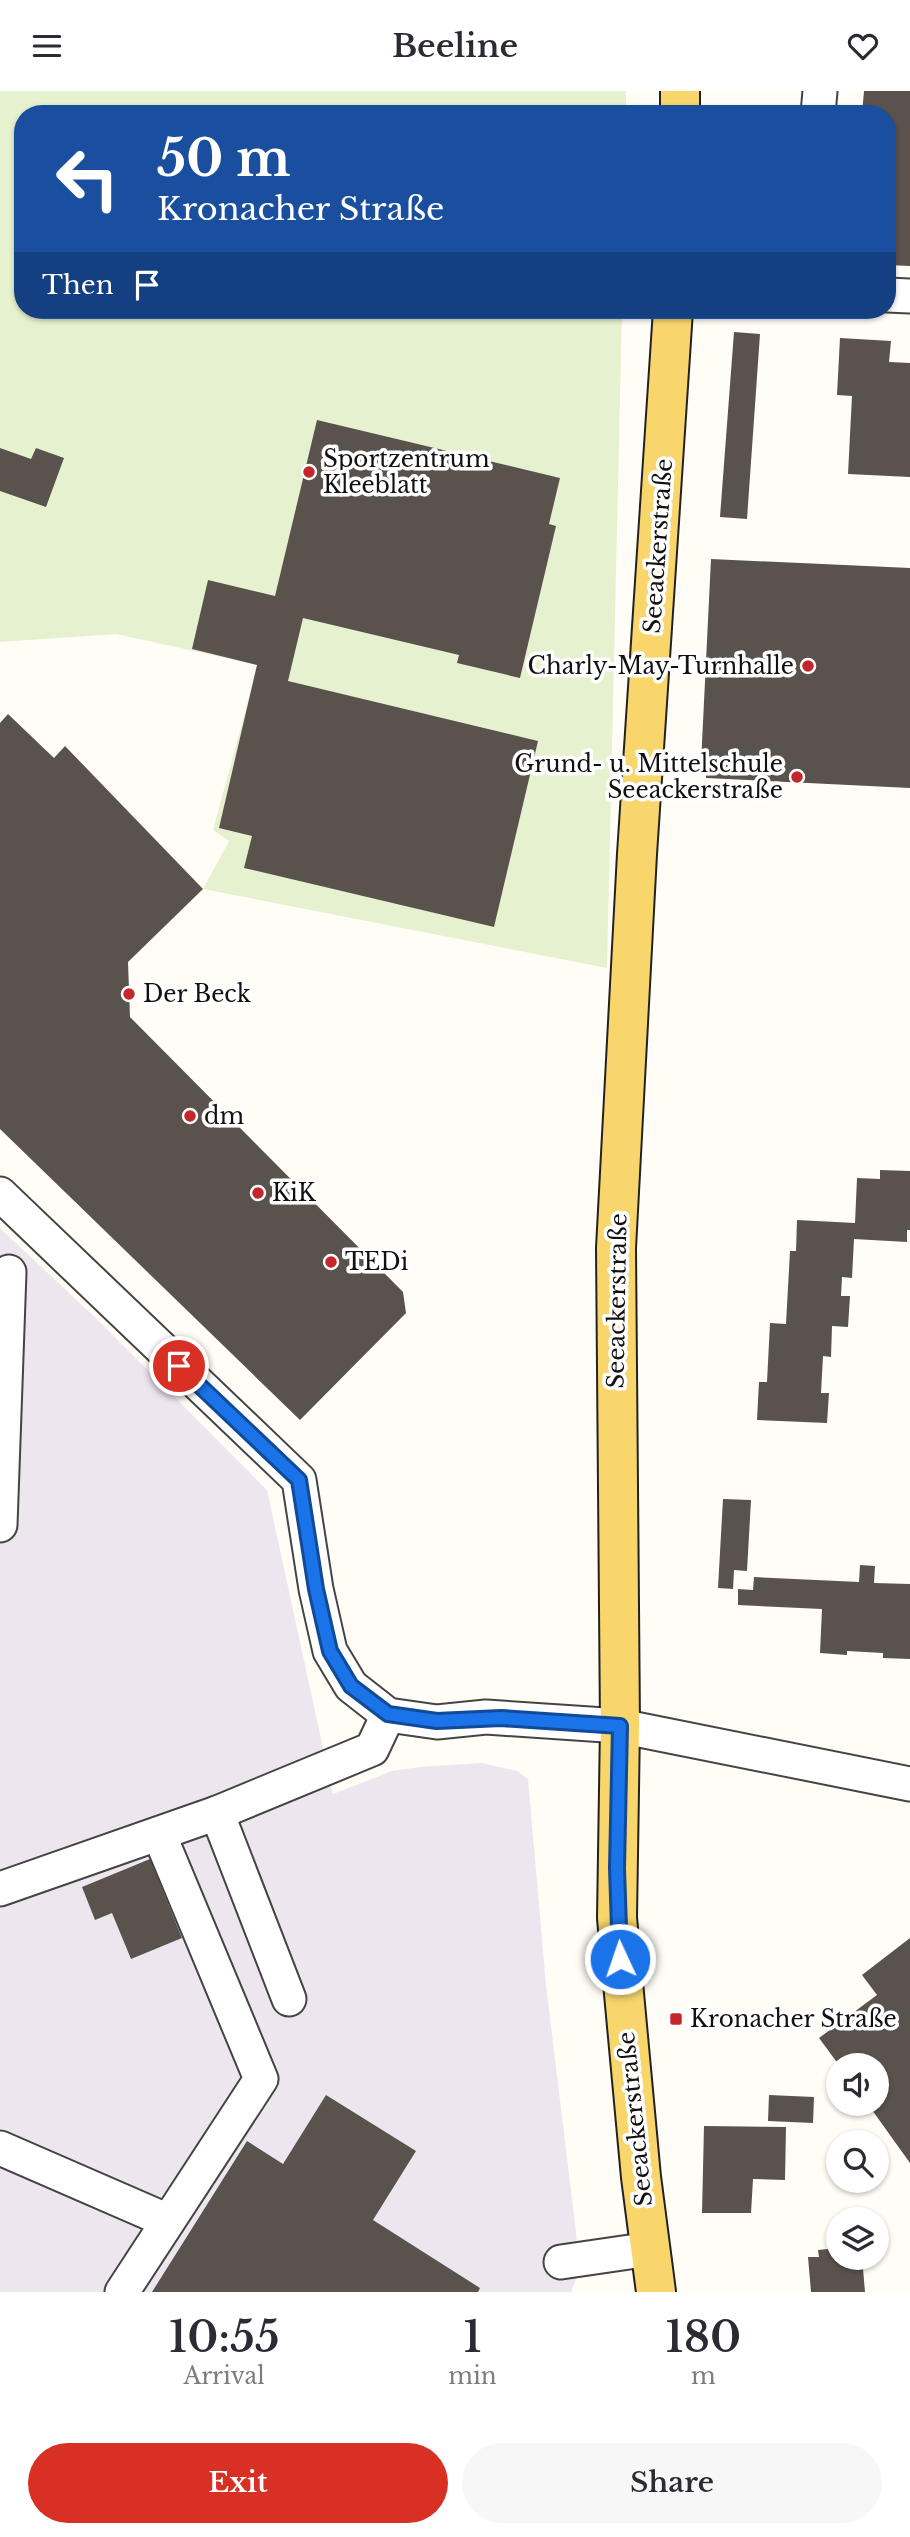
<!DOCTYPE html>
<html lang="en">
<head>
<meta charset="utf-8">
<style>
	body { margin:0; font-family:"Libre Baskerville",serif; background:#f7f7f7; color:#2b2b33; height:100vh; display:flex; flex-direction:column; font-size:26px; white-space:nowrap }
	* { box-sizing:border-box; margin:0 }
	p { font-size:23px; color:#7c7c81 }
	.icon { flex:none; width:38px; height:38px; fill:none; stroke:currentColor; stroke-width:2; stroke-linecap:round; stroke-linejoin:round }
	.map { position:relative; height:2201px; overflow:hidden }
	.side { display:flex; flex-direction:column; background:#fff; flex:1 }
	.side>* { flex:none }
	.banner { position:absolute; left:14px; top:14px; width:882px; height:214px; border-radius:28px; box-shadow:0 2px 5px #0004; background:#1a4fa0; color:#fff; overflow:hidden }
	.fabs { position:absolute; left:826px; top:1962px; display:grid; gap:14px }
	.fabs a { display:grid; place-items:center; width:63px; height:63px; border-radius:50%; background:#fff; box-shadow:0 2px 5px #0004; font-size:35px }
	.pin { position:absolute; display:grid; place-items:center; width:60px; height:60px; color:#fff; margin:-30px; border:4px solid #fff; border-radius:50%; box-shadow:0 2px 7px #0007 }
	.me { position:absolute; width:77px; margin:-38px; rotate:357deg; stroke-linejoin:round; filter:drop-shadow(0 0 5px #0008) }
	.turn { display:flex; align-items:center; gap:24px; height:147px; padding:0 28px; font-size:32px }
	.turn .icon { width:91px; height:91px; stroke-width:2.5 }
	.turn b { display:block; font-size:49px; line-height:60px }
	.then { display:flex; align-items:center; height:66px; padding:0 28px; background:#0003; gap:14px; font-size:26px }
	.eta { display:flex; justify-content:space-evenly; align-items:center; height:119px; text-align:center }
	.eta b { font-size:42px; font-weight:600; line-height:49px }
	.button { display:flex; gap:14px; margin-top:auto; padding:14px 28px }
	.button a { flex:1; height:80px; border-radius:42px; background:#d93025; color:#fff; font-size:28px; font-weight:600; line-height:80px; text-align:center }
	.button a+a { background:#f7f7f7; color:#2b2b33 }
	header { display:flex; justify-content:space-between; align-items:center; height:91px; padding:0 28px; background:#fff; font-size:32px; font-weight:600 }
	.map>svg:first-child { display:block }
	.industrial { fill:#eee6ef }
	.pitch { fill:#e6f2cf }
	.building { fill:#5a524d }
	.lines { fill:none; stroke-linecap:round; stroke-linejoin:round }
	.minor-casing { stroke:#444; stroke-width:37 }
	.major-casing { stroke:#222; stroke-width:42 }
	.minor { stroke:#fff; stroke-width:33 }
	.major { stroke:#f9d66b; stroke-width:38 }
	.route-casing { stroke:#114b97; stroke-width:18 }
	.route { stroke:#1a73e8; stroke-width:12 }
	.poi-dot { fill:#c4262e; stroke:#fff; stroke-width:2.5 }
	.labels { text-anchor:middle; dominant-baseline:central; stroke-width:7; stroke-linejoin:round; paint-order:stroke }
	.poi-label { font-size:23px; fill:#111; stroke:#fff; text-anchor:start }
	.street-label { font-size:23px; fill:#111; stroke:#fff }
</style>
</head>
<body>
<header><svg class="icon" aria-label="menu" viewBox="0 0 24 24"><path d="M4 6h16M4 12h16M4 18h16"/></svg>Beeline<svg class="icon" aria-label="heart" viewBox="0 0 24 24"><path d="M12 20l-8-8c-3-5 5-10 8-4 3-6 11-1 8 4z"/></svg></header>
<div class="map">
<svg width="910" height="2201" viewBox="0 0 910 2201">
	<rect width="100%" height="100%" fill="#fffdf5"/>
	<polygon class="industrial" points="0,1137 102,1233 267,1399 333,1703 392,1680 420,1676 482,1672 517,1680 528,1688 546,1894 576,2141 579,2181 571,2201 0,2201"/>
	<polygon class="pitch" points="0,0 626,0 626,23 23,23 23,219 622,219 607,877 203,798 229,750 213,739 258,574 116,543 0,551"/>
	<g class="building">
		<polygon points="864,0 910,0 910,175 887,174 887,150 891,151 893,123 887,123 887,23 862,23"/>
		<polygon points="734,241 760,243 747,428 720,426"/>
		<polygon points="840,247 891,250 889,271 910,272 910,386 848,383 852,305 837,304"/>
		<polygon points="317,329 560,387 549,433 556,435 520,587 457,572 459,564 303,527 288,590 538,650 494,836 244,777 252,745 219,737 257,574 192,558 208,489 275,505"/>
		<polygon points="0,357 31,368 36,357 64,367 46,416 0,400"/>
		<polygon points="711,468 910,477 910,697 706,687 706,672 701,672"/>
		<polygon points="8,623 54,667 65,655 203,798 128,871 130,926 403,1201 406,1222 300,1329 0,1038 0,632"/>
		<polygon points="880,1079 910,1080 910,1139 907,1139 907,1151 854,1148 852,1187 842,1186 841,1205 850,1205 848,1236 832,1235 831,1266 823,1265 821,1302 829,1302 827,1332 757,1329 759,1291 767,1291 770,1232 786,1233 790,1160 796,1160 797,1129 855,1132 857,1087 880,1088"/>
		<polygon points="723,1408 751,1409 747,1480 734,1479 733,1498 718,1497"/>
		<polygon points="860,1474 875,1475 874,1492 910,1493 910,1568 883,1567 883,1562 847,1560 847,1564 820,1562 822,1518 738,1514 738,1498 753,1499 754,1486 859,1491"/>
		<polygon points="150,1768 182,1847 131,1868 112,1822 95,1829 82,1796"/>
		<polygon points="910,1847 910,2072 867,2012 877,2012 877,1974 839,1974 819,1947 877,1904 862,1884"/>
		<polygon points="326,2004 416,2060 373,2129 480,2197 478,2201 152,2201 247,2050 283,2073"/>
		<polygon points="769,2004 814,2006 813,2032 768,2030"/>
		<polygon points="704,2035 786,2036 785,2089 753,2088 751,2122 702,2122"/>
		<polygon points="838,2157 838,2166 862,2166 865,2201 811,2201 808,2166 819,2166 818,2159"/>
	</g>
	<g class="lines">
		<g class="minor-casing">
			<g id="minor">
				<polyline points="818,23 820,0"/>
				<polyline points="887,204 910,205"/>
				<polyline points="0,1103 299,1389 316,1498 330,1560 351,1595 388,1624 437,1631 486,1626 620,1635 910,1693"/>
				<polyline points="0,1434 9,1181"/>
				<polyline points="217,1722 289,1908"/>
				<polyline points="0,1798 217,1722 372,1658 388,1624"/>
				<polyline points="0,2057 168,2130"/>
				<polyline points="561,2171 650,2158"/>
				<polyline points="122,2201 261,1988 159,1743"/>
			</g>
		</g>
		<g class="major-casing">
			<g id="major">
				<polyline points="680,23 680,0"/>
				<polyline points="656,2201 641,2086 617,1827 620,1635 616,1157 637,763 673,219"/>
			</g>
		</g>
		<use href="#minor" class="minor"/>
		<use href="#major" class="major"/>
	</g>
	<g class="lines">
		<g class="route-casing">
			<polyline id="route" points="179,1275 299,1389 316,1498 330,1560 351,1595 388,1623 437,1630 501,1627 620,1635 617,1777 620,1868"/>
		</g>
		<use href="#route" class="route"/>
	</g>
	<g class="poi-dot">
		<circle cx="309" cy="381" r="7"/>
		<circle cx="808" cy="575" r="7"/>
		<circle cx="797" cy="686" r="7"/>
		<circle cx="129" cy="903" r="7"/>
		<circle cx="190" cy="1025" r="7"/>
		<circle cx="258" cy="1102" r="7"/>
		<circle cx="331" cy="1171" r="7"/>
		<rect x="669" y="1921" width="14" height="14" rx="3.5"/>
	</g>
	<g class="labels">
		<g class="poi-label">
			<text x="323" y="368">Sportzentrum<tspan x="323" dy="26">Kleeblatt</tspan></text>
			<text x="794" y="575" text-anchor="end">Charly-May-Turnhalle</text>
			<text x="783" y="673" text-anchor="end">Grund- u. Mittelschule<tspan x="783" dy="26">Seeackerstraße</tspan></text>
			<text x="143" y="903">Der Beck</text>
			<text x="204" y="1025">dm</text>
			<text x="272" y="1102">KiK</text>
			<text x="345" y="1171">TEDi</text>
			<text x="690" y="1928">Kronacher Straße</text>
		</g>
		<g class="street-label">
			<text transform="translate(658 455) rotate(-86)">Seeackerstraße</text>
			<text transform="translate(617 1210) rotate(-89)">Seeackerstraße</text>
			<text transform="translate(635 2028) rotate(-96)">Seeackerstraße</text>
		</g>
	</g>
</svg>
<div class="fabs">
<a><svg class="icon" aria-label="sound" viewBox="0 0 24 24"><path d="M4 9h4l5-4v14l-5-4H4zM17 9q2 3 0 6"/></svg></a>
<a><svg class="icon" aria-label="search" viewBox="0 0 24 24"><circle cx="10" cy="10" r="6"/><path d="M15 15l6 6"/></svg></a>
<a><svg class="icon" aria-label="layers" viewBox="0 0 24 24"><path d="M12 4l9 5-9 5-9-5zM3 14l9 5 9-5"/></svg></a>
</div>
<div class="pin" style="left:179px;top:1275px;background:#d93025"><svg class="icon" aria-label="arrive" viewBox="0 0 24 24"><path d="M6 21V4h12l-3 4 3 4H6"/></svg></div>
<svg class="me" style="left:620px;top:1868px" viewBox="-20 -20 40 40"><circle r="17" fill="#1a73e8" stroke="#fff" stroke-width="3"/><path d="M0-11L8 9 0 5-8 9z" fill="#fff"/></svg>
<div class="banner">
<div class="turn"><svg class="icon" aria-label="left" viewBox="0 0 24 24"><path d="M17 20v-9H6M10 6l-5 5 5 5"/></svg><div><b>50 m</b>Kronacher Straße</div></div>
<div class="then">Then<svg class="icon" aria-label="arrive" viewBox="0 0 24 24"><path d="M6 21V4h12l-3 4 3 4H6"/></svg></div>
</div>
</div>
<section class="side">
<div class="eta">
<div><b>10:55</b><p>Arrival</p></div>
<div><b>1</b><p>min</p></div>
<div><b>180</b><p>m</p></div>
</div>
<div class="button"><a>Exit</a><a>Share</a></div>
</section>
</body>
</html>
